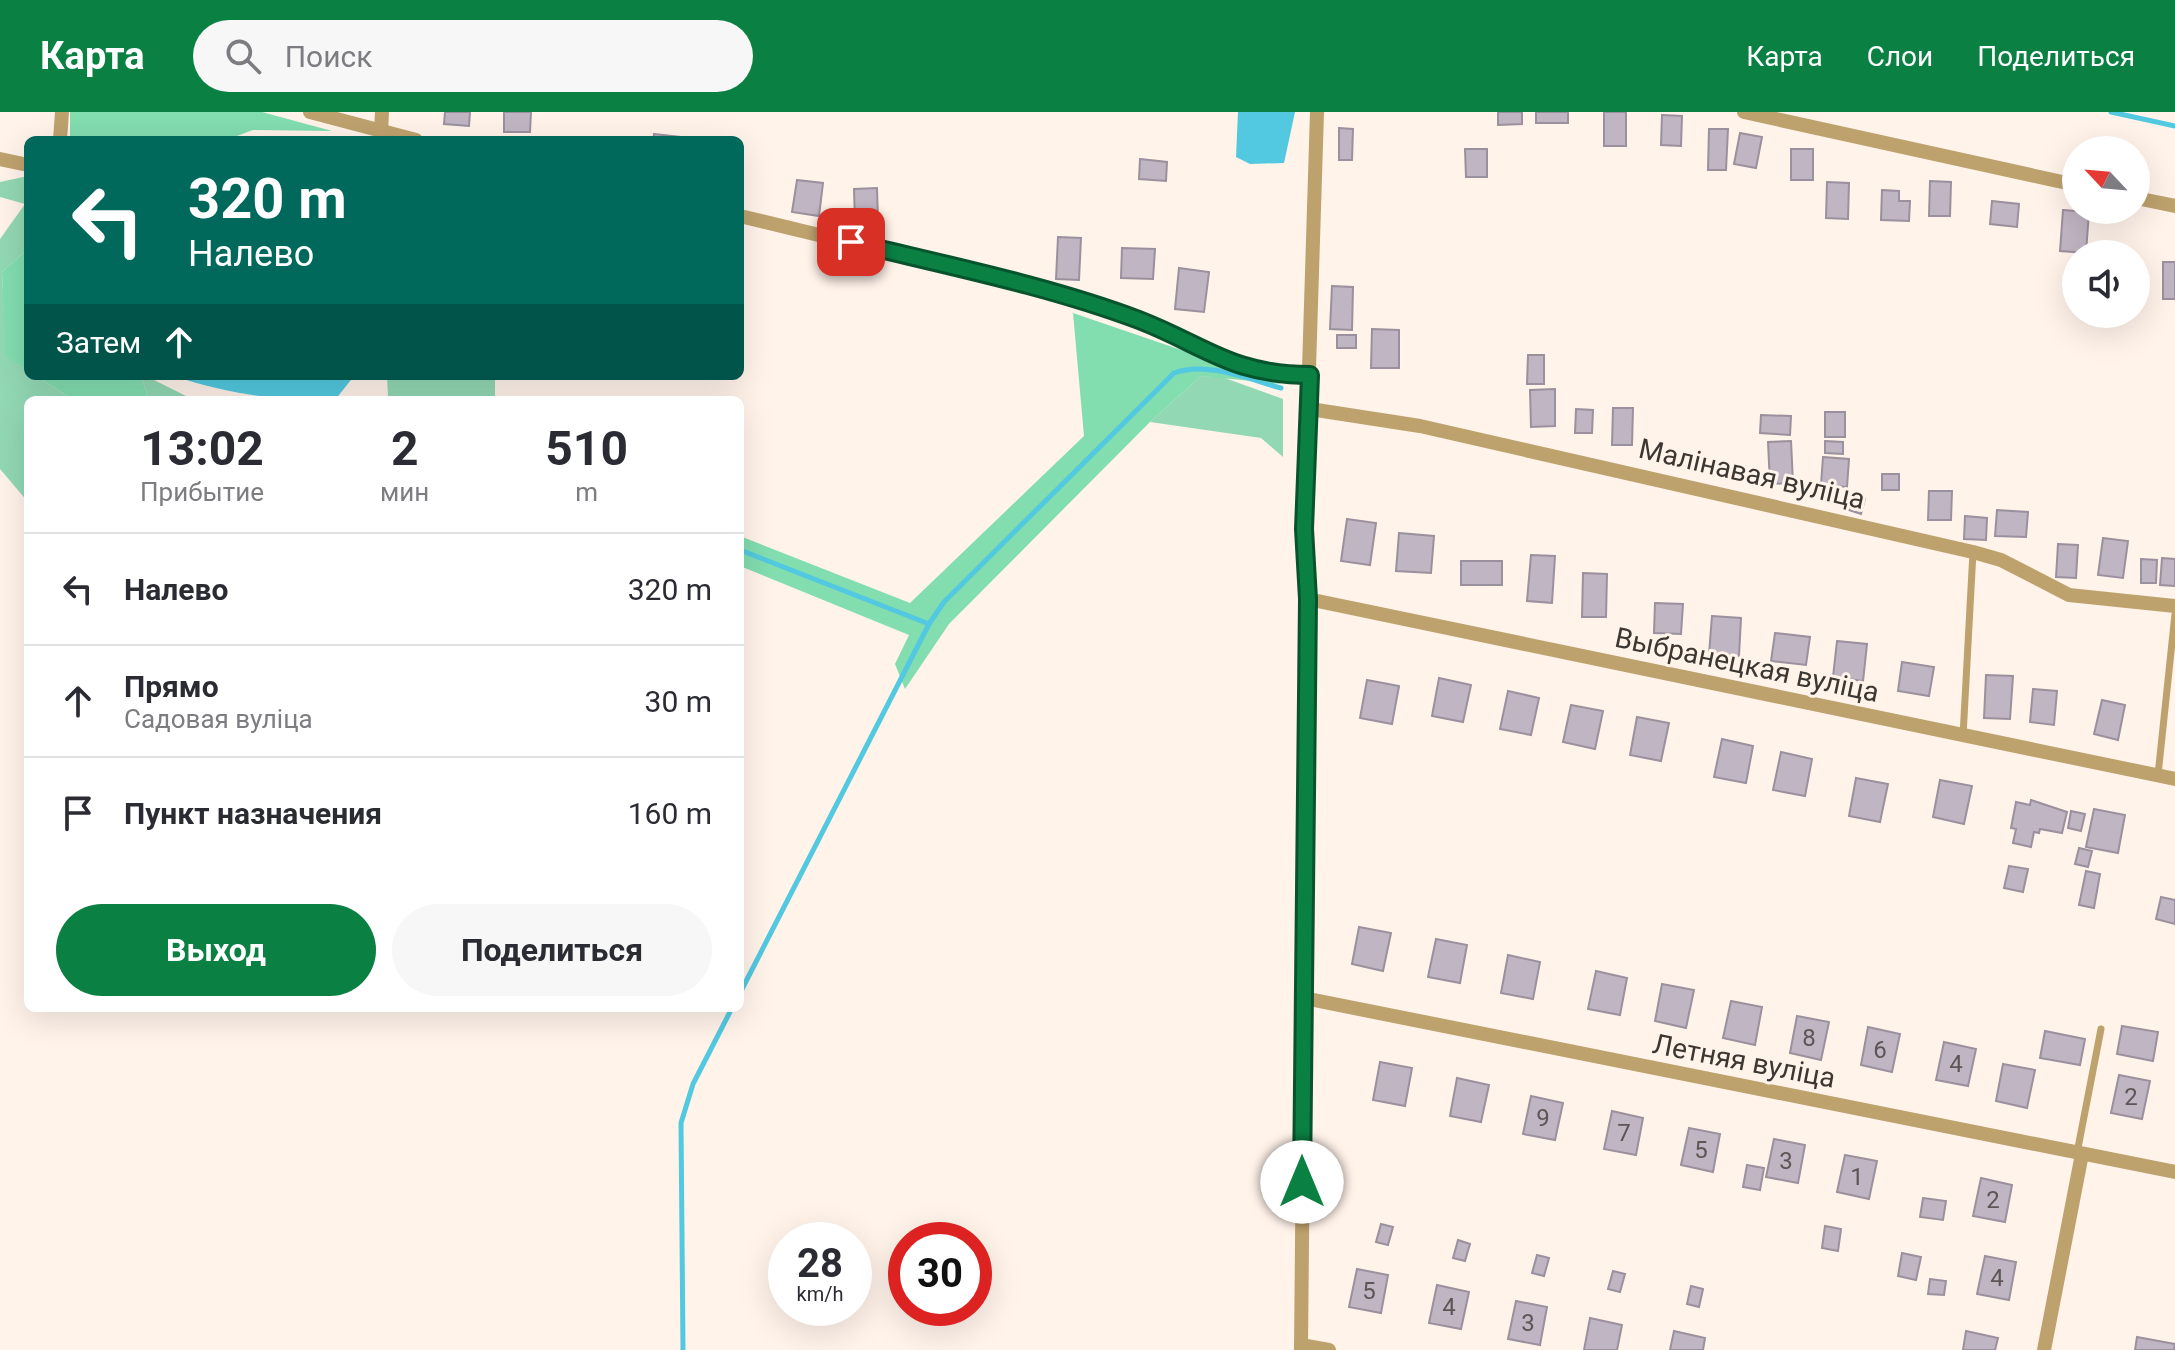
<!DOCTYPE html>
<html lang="ru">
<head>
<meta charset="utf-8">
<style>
	body { margin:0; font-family:Roboto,sans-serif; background:#f7f7f7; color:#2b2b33; height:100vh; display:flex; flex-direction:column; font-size:30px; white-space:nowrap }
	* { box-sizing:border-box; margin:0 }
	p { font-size:26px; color:#7c7c81 }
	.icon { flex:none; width:44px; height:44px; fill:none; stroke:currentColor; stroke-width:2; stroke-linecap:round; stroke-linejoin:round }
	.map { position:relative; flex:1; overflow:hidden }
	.side { position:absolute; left:24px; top:284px; width:720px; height:616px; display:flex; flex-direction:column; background:#fff; border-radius:12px; box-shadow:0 8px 32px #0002 }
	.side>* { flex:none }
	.hud { position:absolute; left:24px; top:24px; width:720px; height:244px; border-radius:12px; box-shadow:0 8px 32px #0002; background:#00695c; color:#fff; overflow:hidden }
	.needle { width:52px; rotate:296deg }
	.controls { position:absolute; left:2062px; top:24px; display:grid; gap:16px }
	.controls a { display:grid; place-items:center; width:88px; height:88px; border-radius:50%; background:#fff; box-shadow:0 8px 32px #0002; font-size:40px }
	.speed { position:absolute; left:768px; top:1110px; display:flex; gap:16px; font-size:40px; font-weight:700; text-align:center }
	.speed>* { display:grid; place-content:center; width:104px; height:104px; border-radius:50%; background:#fff; box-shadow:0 8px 32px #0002; line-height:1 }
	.speed small { font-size:20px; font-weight:400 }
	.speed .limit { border:12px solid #d22; background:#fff; color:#111 }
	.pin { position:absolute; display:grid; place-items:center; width:68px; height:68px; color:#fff; margin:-34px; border-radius:16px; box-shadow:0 4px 12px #0006 }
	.me { position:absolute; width:88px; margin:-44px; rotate:0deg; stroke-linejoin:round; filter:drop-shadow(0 0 6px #0008) }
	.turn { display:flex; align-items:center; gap:28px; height:168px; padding:0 32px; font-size:36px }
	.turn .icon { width:104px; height:104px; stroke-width:2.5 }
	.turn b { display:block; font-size:56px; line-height:68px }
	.then { display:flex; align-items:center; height:76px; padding:0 32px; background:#0003; gap:16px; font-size:30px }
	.eta { display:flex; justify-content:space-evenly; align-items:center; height:136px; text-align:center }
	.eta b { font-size:48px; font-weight:700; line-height:56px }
	.cta { display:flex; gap:16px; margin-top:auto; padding:16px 32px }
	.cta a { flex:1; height:92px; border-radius:48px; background:#0b8043; color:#fff; font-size:32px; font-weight:700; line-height:92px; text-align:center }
	.cta a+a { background:#f7f7f7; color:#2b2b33 }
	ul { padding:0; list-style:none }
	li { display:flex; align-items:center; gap:24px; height:112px; padding:0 32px; border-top:2px solid #e1e1e2 }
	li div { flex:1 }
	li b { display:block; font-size:30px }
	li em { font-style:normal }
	header { display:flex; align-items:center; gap:48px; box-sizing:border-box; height:112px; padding:0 40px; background:#0b8043; color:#fff }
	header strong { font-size:38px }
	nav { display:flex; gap:44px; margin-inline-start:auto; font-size:28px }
	.search { width:560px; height:72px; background:#f7f7f7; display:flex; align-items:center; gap:20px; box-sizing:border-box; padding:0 28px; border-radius:44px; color:#7c7c81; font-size:30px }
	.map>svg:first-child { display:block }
	.green { fill:#92d8b4 }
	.forest { fill:#82ddaf }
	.water { fill:#52c9e0 }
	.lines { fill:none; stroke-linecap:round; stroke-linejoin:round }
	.stream { stroke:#52c9e0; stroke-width:5 }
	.building { fill:#c0b5c2; stroke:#9b909d; stroke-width:2 }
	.lane { stroke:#bea26e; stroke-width:7 }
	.street { stroke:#bea26e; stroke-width:14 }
	.route-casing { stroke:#07532c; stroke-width:20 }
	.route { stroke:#0b8043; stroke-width:14 }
	.labels { text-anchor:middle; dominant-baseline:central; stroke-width:6; stroke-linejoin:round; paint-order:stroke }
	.number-label { font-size:24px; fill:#5d5656 }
	.street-label { font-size:28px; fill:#3c3732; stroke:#fff3ea }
</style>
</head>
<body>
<header>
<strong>Карта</strong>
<div class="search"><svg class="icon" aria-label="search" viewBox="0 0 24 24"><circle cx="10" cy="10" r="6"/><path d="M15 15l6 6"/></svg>Поиск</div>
<nav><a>Карта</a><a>Слои</a><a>Поделиться</a></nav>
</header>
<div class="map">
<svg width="2175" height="1238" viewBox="0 0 2175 1238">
	<rect width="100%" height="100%" fill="#fff3ea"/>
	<g class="green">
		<polygon points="28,64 28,137 2,160 6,244 28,259 28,264 36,264 74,288 28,288 28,390 0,357 0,127 25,92 0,85 0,70"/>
		<polygon points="141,264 146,264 194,288 149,288"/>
		<polygon points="387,264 495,264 495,288 399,288 388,284"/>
		<polygon points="1201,264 1222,265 1283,287 1283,345 1261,326 1150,310"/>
	</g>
	<g class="forest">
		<polygon points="70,0 262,0 332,19 253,18 226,28 70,28"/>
		<polygon points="28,137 28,259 5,244 2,160"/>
		<polygon points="1073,201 1281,272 1201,264 1150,310 949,512 905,577 895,552 909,523 740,454 740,424 910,491 1084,324"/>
		<polygon points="36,264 141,264 149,288 74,288"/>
	</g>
	<g class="water">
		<polygon points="1238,0 1295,0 1284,51 1250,52 1236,45"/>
		<path d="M174,264H354L335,288C276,288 231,283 174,264Z"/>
	</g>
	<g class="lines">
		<g class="stream">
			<polyline points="2111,0 2175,14"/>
			<polyline points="740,438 929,512"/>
			<path d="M740,881L929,512L944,490L1174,261C1207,249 1248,267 1281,276"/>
			<polyline points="683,1238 681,1011 693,972 732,896"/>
		</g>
	</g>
	<g class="building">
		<polygon points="445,0 470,0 469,14 444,12"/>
		<polygon points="504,0 531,0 530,20 504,20"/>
		<polygon points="1498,0 1522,0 1522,12 1498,13"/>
		<rect x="1536" y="0" width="32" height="11"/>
		<rect x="1604" y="0" width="22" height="34"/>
		<polygon points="1662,3 1682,4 1681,34 1661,33"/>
		<polygon points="1339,16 1353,17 1352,48 1339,48"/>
		<polygon points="1709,17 1728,17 1726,58 1708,58"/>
		<polygon points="1740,21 1762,25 1756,56 1734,52"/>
		<polygon points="654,22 682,25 681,28 653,28"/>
		<polygon points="1465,37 1487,37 1487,65 1466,65"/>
		<rect x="1791" y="37" width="22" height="31"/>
		<polygon points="1140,47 1167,50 1166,69 1139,67"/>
		<polygon points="797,68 823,71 819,104 792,100"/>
		<polygon points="1930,69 1951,70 1950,104 1929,104"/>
		<polygon points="1827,70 1849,71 1848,107 1826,106"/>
		<polygon points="877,76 878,109 855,110 854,77"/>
		<polygon points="1882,78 1899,79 1899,89 1910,89 1909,109 1881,108"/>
		<polygon points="1992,89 2019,92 2017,115 1990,112"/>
		<polygon points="2063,98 2089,100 2086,141 2060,139"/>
		<polygon points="1058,125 1081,126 1079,168 1056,167"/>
		<polygon points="1122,136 1155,137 1153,167 1121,166"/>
		<rect x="2163" y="150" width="12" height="37"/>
		<polygon points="1179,156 1209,160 1204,200 1175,197"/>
		<polygon points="1332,174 1353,175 1352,218 1330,217"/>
		<polygon points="1372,217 1399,218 1399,256 1371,256"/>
		<rect x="1337" y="223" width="19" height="13"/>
		<polygon points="1528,243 1544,243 1544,272 1527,272"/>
		<polygon points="1555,277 1555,314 1531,315 1530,278"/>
		<polygon points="1613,296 1633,296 1632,333 1612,333"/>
		<polygon points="1576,297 1593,298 1592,321 1575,321"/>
		<rect x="1825" y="300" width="20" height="25"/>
		<polygon points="1761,303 1791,304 1790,323 1760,321"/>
		<polygon points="1791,329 1793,371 1770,372 1768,330"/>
		<polygon points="1825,329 1843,330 1843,342 1825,341"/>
		<polygon points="1823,345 1849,347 1847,375 1821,373"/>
		<rect x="1882" y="362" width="17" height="16"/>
		<polygon points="1929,379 1952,379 1951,408 1928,408"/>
		<polygon points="1853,384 1865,387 1861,402 1849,398"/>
		<polygon points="1997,398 2028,400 2026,425 1995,424"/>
		<polygon points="1965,404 1987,406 1986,428 1964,427"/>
		<polygon points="1347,407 1376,411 1370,453 1341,449"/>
		<polygon points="1399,421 1434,424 1431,461 1396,459"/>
		<polygon points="2103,426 2128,429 2123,466 2098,463"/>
		<polygon points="2058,432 2078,433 2076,466 2056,465"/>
		<polygon points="1531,443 1555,444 1552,491 1527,489"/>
		<polygon points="2162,446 2175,447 2175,474 2160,473"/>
		<polygon points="2141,447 2157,448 2156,471 2141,471"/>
		<rect x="1461" y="449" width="41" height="24"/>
		<polygon points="1583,461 1607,462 1606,505 1582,505"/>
		<polygon points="1655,491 1683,492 1681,522 1654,521"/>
		<polygon points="1712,504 1741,506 1739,544 1709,542"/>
		<polygon points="1775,521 1810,525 1806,553 1771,549"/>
		<polygon points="1837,529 1867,532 1863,569 1833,565"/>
		<polygon points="1902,550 1934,555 1929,584 1898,579"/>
		<polygon points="1986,563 2013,564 2010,607 1984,606"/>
		<polygon points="1439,566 1471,573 1463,610 1432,604"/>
		<polygon points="1367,568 1399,574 1392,612 1360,606"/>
		<polygon points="2033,577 2057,579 2054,613 2030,610"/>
		<polygon points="1508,579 1539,586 1531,623 1500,617"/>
		<polygon points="2102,588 2125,593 2118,628 2094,622"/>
		<polygon points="1571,593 1603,599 1595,637 1563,630"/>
		<polygon points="1637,605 1669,611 1661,649 1630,643"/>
		<polygon points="1722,627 1753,634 1746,671 1714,665"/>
		<polygon points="1781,640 1812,647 1805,684 1773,678"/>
		<polygon points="1856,666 1888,672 1880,710 1849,704"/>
		<polygon points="1940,668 1972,674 1964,712 1933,705"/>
		<polygon points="2031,688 2067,700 2062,721 2040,717 2039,721 2034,720 2031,735 2013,731 2016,717 2011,716 2016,690 2030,693"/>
		<polygon points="2094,697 2125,703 2118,741 2086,735"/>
		<polygon points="2071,699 2085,702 2081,719 2068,716"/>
		<polygon points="2079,736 2092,739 2088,755 2075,752"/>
		<polygon points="2009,754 2028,757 2023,780 2004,776"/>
		<polygon points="2086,759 2100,762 2094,796 2079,793"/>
		<polygon points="2161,785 2175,788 2175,812 2156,807"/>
		<polygon points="1359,815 1391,821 1383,859 1352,852"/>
		<polygon points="1436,827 1467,833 1460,871 1428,865"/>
		<polygon points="1508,843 1540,850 1533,887 1501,881"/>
		<polygon points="1596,859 1627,866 1620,903 1588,897"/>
		<polygon points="1662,872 1694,878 1686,916 1655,909"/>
		<polygon points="1731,889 1762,895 1755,933 1723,926"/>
		<polygon points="1797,904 1829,910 1821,948 1790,941"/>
		<polygon points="2122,914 2158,920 2153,949 2117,942"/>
		<polygon points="1868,915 1900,922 1892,960 1861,953"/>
		<polygon points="2045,919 2085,927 2080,953 2040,946"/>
		<polygon points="1944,930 1976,937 1968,974 1936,968"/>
		<polygon points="1380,950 1412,956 1405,994 1373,988"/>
		<polygon points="2003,952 2035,958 2027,996 1996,989"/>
		<polygon points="2119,963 2150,969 2142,1007 2111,1001"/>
		<polygon points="1457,966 1489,973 1481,1010 1450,1004"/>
		<polygon points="1531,984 1563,991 1555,1028 1523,1022"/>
		<polygon points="1612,999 1643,1006 1636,1043 1604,1037"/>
		<polygon points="1689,1016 1720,1022 1713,1060 1681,1053"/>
		<polygon points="1774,1027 1805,1033 1798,1071 1766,1065"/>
		<polygon points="1845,1043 1877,1049 1869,1087 1837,1080"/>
		<polygon points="1747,1053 1764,1056 1760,1078 1743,1075"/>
		<polygon points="1981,1066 2012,1073 2005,1110 1973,1104"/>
		<polygon points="1923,1086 1946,1089 1943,1108 1920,1105"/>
		<polygon points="1381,1112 1393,1115 1388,1133 1376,1130"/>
		<polygon points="1825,1114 1841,1117 1838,1139 1822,1136"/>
		<polygon points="1458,1128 1470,1132 1465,1149 1453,1146"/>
		<polygon points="1902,1141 1921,1145 1916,1168 1898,1164"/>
		<polygon points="1537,1143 1549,1146 1544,1164 1532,1161"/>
		<polygon points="1985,1144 2016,1150 2009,1188 1977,1182"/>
		<polygon points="1357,1157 1388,1163 1381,1201 1349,1195"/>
		<polygon points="1613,1159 1625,1162 1620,1180 1608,1177"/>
		<polygon points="1930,1167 1946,1169 1944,1183 1928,1182"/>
		<polygon points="1437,1173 1469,1180 1461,1217 1429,1211"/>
		<polygon points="1691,1174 1703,1177 1699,1195 1687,1192"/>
		<polygon points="1516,1189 1547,1195 1540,1233 1508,1227"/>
		<polygon points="1590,1206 1622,1213 1617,1238 1584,1238"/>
		<polygon points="1674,1219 1705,1226 1703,1238 1670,1238"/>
		<polygon points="1966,1219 1998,1226 1995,1238 1963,1238"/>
		<polygon points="2137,1225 2175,1232 2174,1238 2135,1238"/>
	</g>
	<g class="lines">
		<g class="lane">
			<polyline points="1963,624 1973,440"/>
			<polyline points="2158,663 2175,502"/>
			<polyline points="2077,1041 2101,917"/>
		</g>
		<g class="street">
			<polyline points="310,0 416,28"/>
			<polyline points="1744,0 2076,73"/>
			<polyline points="381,20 382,0"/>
			<polyline points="60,28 62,0"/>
			<polyline points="0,47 28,53"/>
			<polyline points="2136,86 2175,94"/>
			<polyline points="740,104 1005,168 1139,208 1230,252 1274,263 1310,263"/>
			<polyline points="1310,297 1420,314 1973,440 2001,448 2069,483 2175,494"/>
			<polyline points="1308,487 2175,667"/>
			<polyline points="1304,886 2175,1060"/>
			<polyline points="1301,1233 1329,1238"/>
			<polyline points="1301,1238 1308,487 1304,417 1317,0"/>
			<polyline points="2044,1238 2082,1042"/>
		</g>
	</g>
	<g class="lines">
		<g class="route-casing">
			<path id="route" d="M851,130C945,153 1049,174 1139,208C1206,234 1232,263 1310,263L1304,417L1308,487L1302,1070"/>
		</g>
		<use href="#route" class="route"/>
	</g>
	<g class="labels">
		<g class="number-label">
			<text x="1809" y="926">8</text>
			<text x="1880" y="938">6</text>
			<text x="1956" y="952">4</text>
			<text x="2131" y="985">2</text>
			<text x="1543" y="1006">9</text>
			<text x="1624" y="1021">7</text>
			<text x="1701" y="1038">5</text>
			<text x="1786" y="1049">3</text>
			<text x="1857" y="1065">1</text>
			<text x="1993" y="1088">2</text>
			<text x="1997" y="1166">4</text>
			<text x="1369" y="1179">5</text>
			<text x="1449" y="1195">4</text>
			<text x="1528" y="1211">3</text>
		</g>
		<g class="street-label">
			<text transform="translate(1752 362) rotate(13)">Малінавая вуліца</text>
			<text transform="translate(1747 553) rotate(12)">Выбранецкая вуліца</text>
			<text transform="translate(1744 949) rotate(11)">Летняя вуліца</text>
		</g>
	</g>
</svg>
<div class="controls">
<a><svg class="needle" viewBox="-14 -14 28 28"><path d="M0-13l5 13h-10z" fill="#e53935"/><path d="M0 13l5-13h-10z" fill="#7c7c81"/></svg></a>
<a><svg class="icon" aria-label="sound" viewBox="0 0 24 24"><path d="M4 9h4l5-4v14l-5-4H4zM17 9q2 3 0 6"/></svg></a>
</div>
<div class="speed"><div>28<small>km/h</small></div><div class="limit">30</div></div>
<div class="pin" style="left:851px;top:130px;background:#d93025"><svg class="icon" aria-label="arrive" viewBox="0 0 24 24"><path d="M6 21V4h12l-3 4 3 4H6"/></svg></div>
<svg class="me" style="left:1302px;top:1070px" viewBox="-20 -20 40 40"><circle r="19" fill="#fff"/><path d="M0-13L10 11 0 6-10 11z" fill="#0b8043"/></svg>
<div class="hud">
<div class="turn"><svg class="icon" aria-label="left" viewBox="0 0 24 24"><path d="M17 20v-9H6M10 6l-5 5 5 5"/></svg><div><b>320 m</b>Налево</div></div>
<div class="then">Затем<svg class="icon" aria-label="ahead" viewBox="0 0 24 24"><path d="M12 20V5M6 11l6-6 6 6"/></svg></div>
</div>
<section class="side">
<div class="eta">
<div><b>13:02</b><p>Прибытие</p></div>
<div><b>2</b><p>мин</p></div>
<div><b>510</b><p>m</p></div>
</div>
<ul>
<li><svg class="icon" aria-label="left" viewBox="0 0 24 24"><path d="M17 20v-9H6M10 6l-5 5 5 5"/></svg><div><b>Налево</b></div><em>320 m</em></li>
<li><svg class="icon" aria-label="ahead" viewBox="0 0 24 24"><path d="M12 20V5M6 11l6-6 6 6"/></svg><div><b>Прямо</b><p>Садовая вуліца</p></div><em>30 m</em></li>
<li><svg class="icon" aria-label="arrive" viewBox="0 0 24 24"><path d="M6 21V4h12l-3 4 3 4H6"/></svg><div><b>Пункт назначения</b></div><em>160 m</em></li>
</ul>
<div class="cta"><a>Выход</a><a>Поделиться</a></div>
</section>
</div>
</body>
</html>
